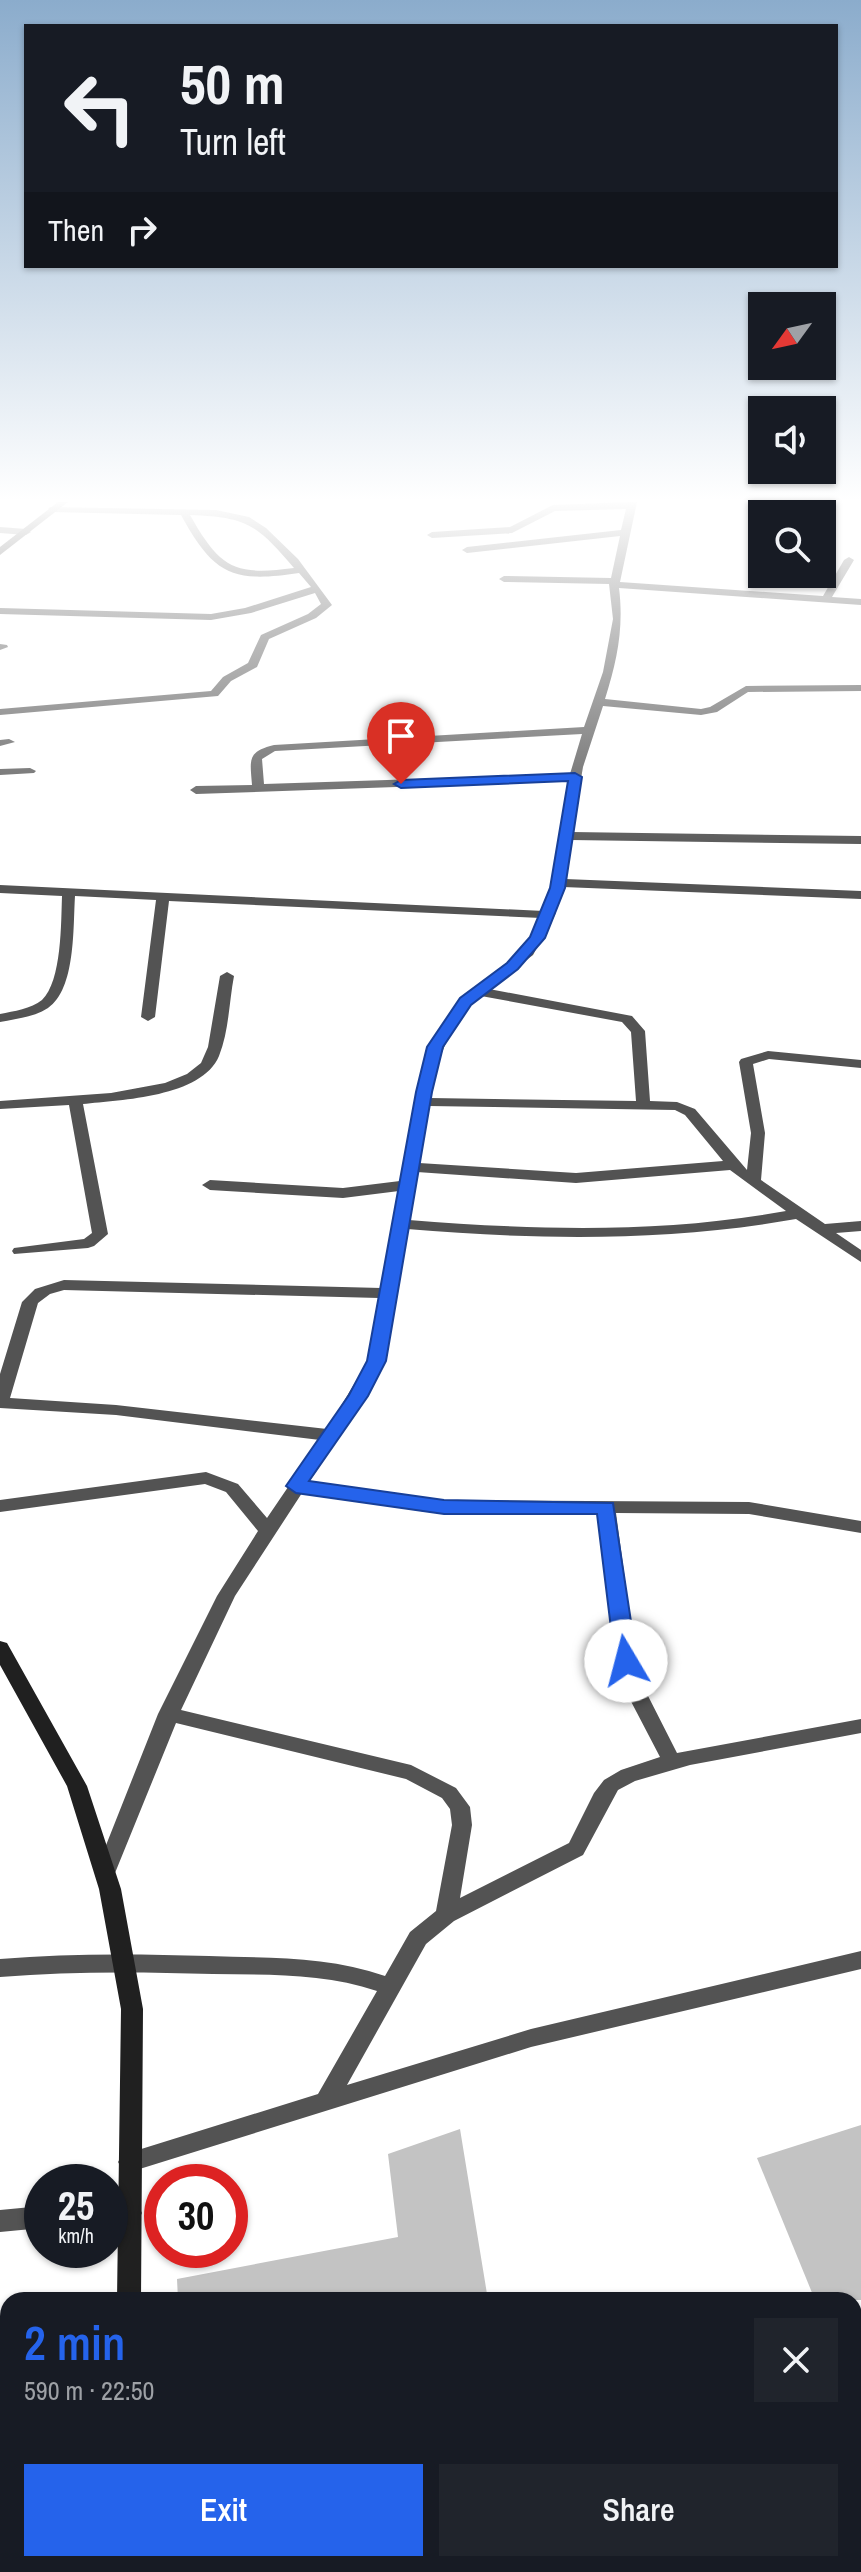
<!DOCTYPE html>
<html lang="en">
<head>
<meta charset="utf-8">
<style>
	body { margin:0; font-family:"Archivo Narrow",sans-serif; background:#20242c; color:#f1f3f6; height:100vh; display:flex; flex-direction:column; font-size:30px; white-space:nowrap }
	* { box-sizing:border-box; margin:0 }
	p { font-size:26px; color:#9ea1a6 }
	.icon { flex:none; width:44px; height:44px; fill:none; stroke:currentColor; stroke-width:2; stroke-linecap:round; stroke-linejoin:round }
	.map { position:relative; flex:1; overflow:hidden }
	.details { position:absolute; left:0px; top:2292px; width:862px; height:280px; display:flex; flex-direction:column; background:#171b24; border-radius:24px 24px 0 0; box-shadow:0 2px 6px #0004 }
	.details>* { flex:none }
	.banner { position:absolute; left:24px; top:24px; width:814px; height:244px; border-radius:0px; box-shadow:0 2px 6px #0004; background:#171b24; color:#f1f3f6; overflow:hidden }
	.needle { width:52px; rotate:237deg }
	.tools { position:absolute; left:748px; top:292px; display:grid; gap:16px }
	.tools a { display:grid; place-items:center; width:88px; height:88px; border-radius:0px; background:#171b24; box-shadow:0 2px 6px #0004; font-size:40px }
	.speed { position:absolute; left:24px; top:2164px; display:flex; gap:16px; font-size:40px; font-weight:700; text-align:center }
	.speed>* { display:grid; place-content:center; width:104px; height:104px; border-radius:50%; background:#171b24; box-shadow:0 2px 6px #0004; line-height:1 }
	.speed small { font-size:20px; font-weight:400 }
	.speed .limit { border:12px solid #d22; background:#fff; color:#111 }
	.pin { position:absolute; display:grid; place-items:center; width:68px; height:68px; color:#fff; margin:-82px -34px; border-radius:50% 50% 50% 0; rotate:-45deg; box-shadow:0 0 8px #0007 }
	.pin .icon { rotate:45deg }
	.me { position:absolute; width:88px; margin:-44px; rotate:352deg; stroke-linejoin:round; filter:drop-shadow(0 0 6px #0008) }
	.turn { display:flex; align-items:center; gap:28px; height:168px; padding:0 24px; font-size:36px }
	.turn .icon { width:104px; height:104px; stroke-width:2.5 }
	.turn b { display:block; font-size:56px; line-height:68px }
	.then { display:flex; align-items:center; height:76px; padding:0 24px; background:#0003; gap:16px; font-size:30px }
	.round { display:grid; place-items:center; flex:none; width:84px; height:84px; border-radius:0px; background:#20242c }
	.head { display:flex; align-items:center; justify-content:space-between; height:136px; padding:0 24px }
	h1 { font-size:48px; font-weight:600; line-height:60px; color:#2563eb }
	.primary-button { display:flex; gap:16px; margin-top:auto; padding:16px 24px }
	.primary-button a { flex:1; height:92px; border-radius:0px; background:#2563eb; color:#fff; font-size:32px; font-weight:600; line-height:92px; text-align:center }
	.primary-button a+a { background:#20242c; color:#f1f3f6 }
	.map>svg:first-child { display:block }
	.building { fill:#c3c3c3 }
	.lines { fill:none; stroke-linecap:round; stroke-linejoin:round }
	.minor { fill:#535353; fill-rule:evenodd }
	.secondary { fill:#202020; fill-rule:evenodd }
	.route { fill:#2563eb; stroke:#184099; stroke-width:2 }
</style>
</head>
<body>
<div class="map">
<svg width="861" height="2572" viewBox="0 0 861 2572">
	<rect width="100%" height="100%" fill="#fff"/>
	<g class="building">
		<polygon points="861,2125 861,2300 815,2300 757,2158"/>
		<polygon points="460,2129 488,2300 178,2300 177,2279 398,2237 388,2154"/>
	</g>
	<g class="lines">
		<g class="minor">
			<path d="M628,502H637L620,582L823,596L844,560L849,557L854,560L832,597L861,599V605L619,588C624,628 617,661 605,699L701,709L710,707L746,686L861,685V691L748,692L717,712L701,715L603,706L583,767L572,832L861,836V844L571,840L565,879L861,891V899L563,887L555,915L533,955L489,989L632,1016L645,1031L650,1101L677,1102L695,1109L747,1170L751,1133L739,1062L741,1059L768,1051L861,1060V1068L769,1059L753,1064L765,1133L761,1180L825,1224L861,1221V1231L836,1233L861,1250V1262L796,1219C666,1242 538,1240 407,1229L384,1361L350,1421L309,1482L427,1500L749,1502L861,1521V1533L749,1514L616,1513L636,1661L644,1688L677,1753L861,1719V1733L690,1765L635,1781L618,1790L583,1855L454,1921L426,1944L347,2085L531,2029L861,1951V1969L531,2047L130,2172L122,2169L118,2162L122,2155L318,2094L377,1991C324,1973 268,1975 213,1974C142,1972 71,1971 0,1977V1959C70,1953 139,1954 209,1956C269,1958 328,1956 385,1976L410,1932L436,1911L452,1825L450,1809L442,1798L406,1779L176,1723L115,1873L112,1879L105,1881L98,1879L95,1873L158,1714L217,1596L258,1531L226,1492L205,1484L0,1512V1500L206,1472L238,1484L267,1518L320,1440L116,1415L0,1408V1374L22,1302L35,1289L64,1280L381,1288L399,1191L343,1198L210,1190L202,1185L210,1180L343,1188L400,1181L428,1047L461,998L523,950L541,918L169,901L155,1017L148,1021L141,1017L156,900L75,896C73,927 76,989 48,1008C34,1017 16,1019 0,1022V1014C14,1011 31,1009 42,1000C62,981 61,922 62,896L0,893V885L544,911L551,888L569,781L196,794L190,790L196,786L252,785C250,759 247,752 274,745L584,727L603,672L613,619L609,584L504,582L499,579L504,576L611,578L620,536L467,553L462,550L467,547L621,530L626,509L555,511L512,533L432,538L427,535L432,532L510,527L553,505ZM582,734L570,774L264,784L262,759L275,751ZM481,996L622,1022L631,1032L636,1101L430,1098C437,1059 450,1021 481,996ZM429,1106L675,1110L685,1115L723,1161L576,1173L419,1163ZM730,1170L786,1211C660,1234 535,1230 409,1220L417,1172L576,1183ZM64,1290L379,1298L368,1361L327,1429L116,1405L10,1398L38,1303L50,1294ZM302,1493L427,1512L598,1513L616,1661L624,1688L660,1757L621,1770L604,1780L594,1793L569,1843L460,1898L472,1825L470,1807L456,1788L411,1765L181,1710L235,1596Z"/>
			<path d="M50,507L216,510L249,517L266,528L298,559L332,605L316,618L269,639L257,667L231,681L218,696L0,715V709L211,691L223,677L248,663L261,635L308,614L321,604L315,593L251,613L211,620L0,614V608L211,614L245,608L311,587L299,573C232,583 214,575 181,515L53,512L48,509ZM190,515C248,517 257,525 294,568C234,576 220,568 190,515Z"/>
			<polygon points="0,527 26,529 31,532 26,535 0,533"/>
			<polygon points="0,644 7,645 8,647 0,650"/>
			<polygon points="0,740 9,739 15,742 0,746"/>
			<polygon points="30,768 36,771 34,773 0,775 0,769"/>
			<path d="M227,972L234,976C229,1002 229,1031 219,1056C202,1097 121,1100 83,1104L108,1234L94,1246L88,1248L14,1254L12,1251L14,1248L84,1239L92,1233L69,1105L0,1109V1101L111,1093L165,1083L187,1074L201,1063L208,1047L220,976Z"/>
			<polygon points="130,2202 138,2205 142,2213 138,2221 110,2225 110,2203"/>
			<polygon points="42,2206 42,2228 0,2232 0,2210"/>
			<polygon points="854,2428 861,2431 861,2473 854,2470"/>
			<polygon points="861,2509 861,2535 854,2536 854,2510"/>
		</g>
		<g class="secondary">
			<polygon points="58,502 68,502 0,555 0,547"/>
			<polygon points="0,1641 7,1643 87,1786 121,1889 143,2009 141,2300 117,2300 121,2009 99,1889 67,1786 0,1665"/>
			<rect x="113" y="2564" width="26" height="8"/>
		</g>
	</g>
	<linearGradient id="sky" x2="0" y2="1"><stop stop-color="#8baccc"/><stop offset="0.58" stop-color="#fff"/><stop offset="1" stop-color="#fff" stop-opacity="0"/></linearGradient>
	<rect width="861" height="862" fill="url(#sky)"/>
	<polygon class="route" points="575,773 582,777 565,888 545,938 518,969 471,1005 443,1047 432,1092 386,1361 368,1396 309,1481 444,1500 613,1503 637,1661 626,1668 615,1661 597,1514 444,1514 296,1493 286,1486 349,1395 367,1361 416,1092 427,1047 460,998 507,963 530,937 550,888 568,781 401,788 394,784 401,780"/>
</svg>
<div class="tools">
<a><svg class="needle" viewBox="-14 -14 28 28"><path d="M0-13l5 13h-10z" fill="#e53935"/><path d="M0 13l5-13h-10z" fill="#9ea1a6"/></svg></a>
<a><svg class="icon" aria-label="sound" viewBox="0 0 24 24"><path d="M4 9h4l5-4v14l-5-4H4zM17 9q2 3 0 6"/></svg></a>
<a><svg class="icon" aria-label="search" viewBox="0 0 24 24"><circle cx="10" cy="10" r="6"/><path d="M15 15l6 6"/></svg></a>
</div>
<div class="speed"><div>25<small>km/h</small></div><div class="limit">30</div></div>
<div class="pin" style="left:401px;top:784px;background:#d93025"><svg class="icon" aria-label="arrive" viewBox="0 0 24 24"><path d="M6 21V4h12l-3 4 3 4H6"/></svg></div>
<svg class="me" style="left:626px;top:1661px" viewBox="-20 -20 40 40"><circle r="19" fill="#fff"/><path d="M0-13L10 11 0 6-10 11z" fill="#2563eb"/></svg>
<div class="banner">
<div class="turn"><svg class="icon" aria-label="left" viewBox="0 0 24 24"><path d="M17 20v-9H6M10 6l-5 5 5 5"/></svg><div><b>50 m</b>Turn left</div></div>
<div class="then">Then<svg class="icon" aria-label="right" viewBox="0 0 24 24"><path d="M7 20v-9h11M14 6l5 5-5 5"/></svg></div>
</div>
<section class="details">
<div class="head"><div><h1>2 min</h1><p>590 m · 22:50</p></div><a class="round"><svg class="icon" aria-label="close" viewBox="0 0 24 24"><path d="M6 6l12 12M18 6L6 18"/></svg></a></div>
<div class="primary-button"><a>Exit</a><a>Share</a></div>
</section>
</div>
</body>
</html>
